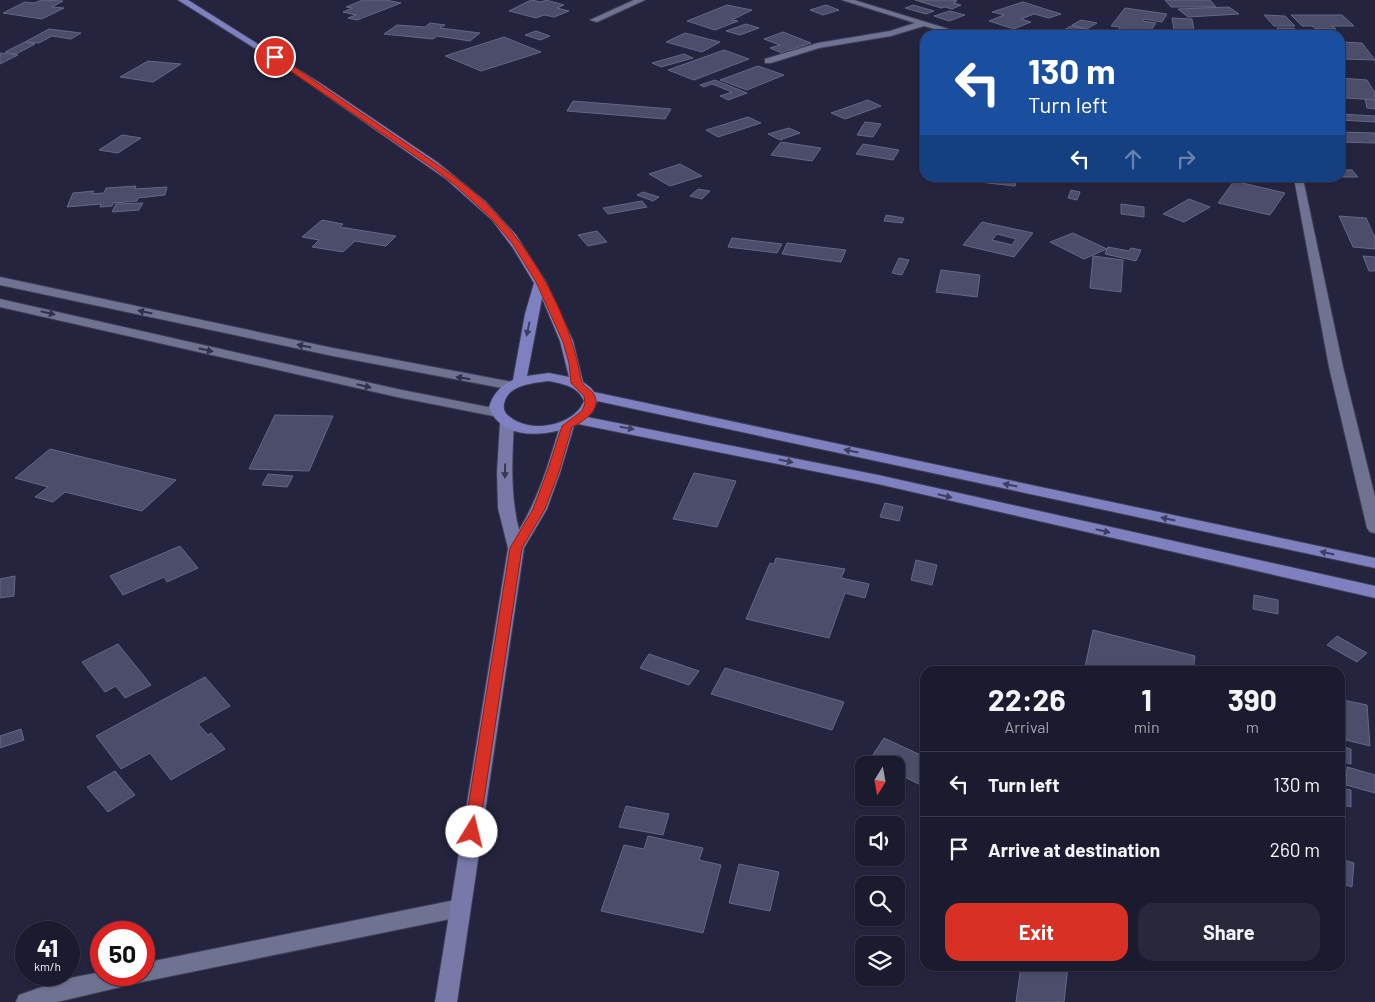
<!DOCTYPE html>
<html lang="en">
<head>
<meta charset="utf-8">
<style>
	body { margin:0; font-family:Barlow,sans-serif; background:#28283b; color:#f1f3f6; height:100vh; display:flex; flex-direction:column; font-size:19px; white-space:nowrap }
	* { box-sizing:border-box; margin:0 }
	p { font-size:16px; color:#a0a1aa }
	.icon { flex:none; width:28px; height:28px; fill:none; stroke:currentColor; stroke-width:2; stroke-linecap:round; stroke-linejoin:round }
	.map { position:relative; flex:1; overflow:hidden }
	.details { position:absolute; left:920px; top:666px; width:425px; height:305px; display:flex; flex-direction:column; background:#1b1b2f; border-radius:15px; box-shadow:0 1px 4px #0004,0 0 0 1px #39394b }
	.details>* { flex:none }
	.guide { position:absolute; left:920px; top:30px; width:425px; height:152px; border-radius:15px; box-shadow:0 1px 4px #0004,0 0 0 1px #39394b; background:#1a4fa0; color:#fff; overflow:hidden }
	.needle { width:32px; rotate:191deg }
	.buttons { position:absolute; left:855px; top:756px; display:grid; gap:10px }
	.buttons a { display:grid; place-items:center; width:50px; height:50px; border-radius:10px; background:#1b1b2f; box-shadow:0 1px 4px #0004,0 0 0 1px #39394b; font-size:25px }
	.speed { position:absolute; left:15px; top:921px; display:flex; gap:10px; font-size:25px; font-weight:700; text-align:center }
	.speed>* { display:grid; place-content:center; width:65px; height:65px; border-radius:50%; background:#1b1b2f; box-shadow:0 1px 4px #0004,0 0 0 1px #39394b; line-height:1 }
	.speed small { font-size:12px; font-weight:400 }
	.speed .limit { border:8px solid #d22; background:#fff; color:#111 }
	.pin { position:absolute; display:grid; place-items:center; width:42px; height:42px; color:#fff; margin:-21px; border:2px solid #fff; border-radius:50%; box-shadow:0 1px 5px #0007 }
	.me { position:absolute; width:55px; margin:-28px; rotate:9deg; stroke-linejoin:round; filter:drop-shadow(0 0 4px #0008) }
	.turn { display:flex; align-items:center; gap:18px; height:105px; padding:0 25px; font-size:22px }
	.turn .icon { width:65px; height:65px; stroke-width:2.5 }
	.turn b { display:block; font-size:35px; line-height:42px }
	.lanes { display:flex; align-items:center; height:48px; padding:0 25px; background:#0003; justify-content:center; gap:25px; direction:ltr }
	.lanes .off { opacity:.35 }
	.eta { display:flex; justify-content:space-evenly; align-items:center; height:85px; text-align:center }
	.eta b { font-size:30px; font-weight:700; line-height:35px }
	.button { display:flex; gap:10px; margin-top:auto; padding:10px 25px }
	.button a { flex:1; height:58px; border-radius:15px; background:#d93025; color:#fff; font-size:20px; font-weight:700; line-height:58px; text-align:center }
	.button a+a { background:#28283b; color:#f1f3f6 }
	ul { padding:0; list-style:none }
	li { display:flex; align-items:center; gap:15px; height:65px; padding:0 25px; border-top:1px solid #39394b }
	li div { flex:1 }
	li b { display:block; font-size:19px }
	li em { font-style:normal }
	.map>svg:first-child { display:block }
	.building { fill:#4c4d6b; stroke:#656786; fill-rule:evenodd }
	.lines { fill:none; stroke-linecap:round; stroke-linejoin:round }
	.minor-casing { stroke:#3f3e55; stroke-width:2 }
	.secondary-casing { stroke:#3f3e55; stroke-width:2 }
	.primary-casing { stroke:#3f3e55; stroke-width:2 }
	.minor { fill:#707292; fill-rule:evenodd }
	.secondary { fill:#7879a8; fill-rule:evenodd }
	.primary { fill:#7f80bf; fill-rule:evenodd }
	.oneway { fill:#30304c }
	.oneway2 { fill:#3e3e65 }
	.oneway3 { fill:#373657 }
	.route { fill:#d93025; stroke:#8d1f18 }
</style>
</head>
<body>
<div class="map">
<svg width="1375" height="1002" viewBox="0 0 1375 1002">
	<rect width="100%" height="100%" fill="#24243f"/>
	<g class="building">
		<polygon points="42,0 63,1 52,7 64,8 42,19 3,13 25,2 34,3"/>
		<polygon points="363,0 386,0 401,3 357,20 348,18 356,15 343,12 352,8 346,7"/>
		<polygon points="531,0 541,2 546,0 564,5 557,8 569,11 554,17 544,15 536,18 509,11"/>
		<polygon points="915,0 952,0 957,1 953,3 961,5 952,9 945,7 941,8"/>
		<polygon points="1165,0 1210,0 1216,7 1171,7"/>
		<polygon points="1023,2 1061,14 1049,18 1034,14 1021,19 1031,22 1014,29 989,21 1004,15 992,12"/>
		<polygon points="727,5 752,10 732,20 738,21 715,30 687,21"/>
		<polygon points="826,5 839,10 823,15 810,10"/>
		<polygon points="913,5 934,11 926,14 905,8"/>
		<polygon points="1229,7 1239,14 1188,17 1178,9"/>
		<polygon points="1125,8 1167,14 1162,22 1144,19 1142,21 1156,23 1150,32 1137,30 1134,33 1118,30 1120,27 1111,26"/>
		<polygon points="950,11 965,15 949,21 934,16"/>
		<polygon points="1264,15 1285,16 1295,26 1274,26"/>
		<polygon points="1291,15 1342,15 1354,26 1332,26 1336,29 1316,29 1312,26 1302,26"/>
		<polygon points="1172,18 1192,19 1195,35 1175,35"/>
		<polygon points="1081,20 1097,23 1087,29 1072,25"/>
		<polygon points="430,23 445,25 440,28 480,33 470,41 437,36 433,39 384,34 397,25 425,27"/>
		<polygon points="746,24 759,28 740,35 726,31"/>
		<polygon points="1071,26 1088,30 1079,35 1058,33"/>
		<polygon points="1277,28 1294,28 1299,33 1282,33"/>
		<polygon points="49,29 81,33 71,39 52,36 39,43 25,42"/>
		<polygon points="536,31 550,36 540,40 525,35"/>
		<polygon points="783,32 811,43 782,53 770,48 780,45 764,39"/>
		<polygon points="685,33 720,42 702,52 666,42"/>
		<polygon points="504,37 541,52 481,71 445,56"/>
		<polygon points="25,42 35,44 16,54 5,52"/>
		<polygon points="1340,42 1362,43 1375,60 1343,59 1340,55"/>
		<polygon points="724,50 749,59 694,80 668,70"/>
		<polygon points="0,53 18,55 0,64"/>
		<polygon points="684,54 693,58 661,67 652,63"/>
		<polygon points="148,61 181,64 153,82 120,77"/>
		<polygon points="758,66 784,75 747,90 720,80"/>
		<polygon points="1340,78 1367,80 1375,93 1375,100 1346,98 1340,86"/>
		<polygon points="715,80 747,93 728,100 720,96 732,92 712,84 704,87 700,85"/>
		<polygon points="1365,99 1375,100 1375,109 1367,108"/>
		<polygon points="868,100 881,106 845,119 831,113"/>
		<polygon points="573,101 671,109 665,119 567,111"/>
		<polygon points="1340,114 1375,116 1375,122 1340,120"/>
		<polygon points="748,117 761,123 718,137 706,130"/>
		<polygon points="865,122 881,124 873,137 857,135"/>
		<polygon points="789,128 800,133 780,140 768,134"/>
		<polygon points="1340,132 1375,133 1375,143 1340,142"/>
		<polygon points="122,135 141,138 118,153 99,150"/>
		<polygon points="781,142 821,148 812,161 771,155"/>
		<polygon points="863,144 899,150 893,160 856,154"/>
		<polygon points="680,164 702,176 670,186 649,174"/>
		<polygon points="1340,170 1352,170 1358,177 1340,177"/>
		<polygon points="951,179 951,178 1017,178 1015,186"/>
		<polygon points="1234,181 1285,193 1270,215 1218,203"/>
		<polygon points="136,186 135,189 167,187 165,195 138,198 137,201 113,203 112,206 100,207 101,204 67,207 73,193 94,191 92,194 104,193 106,188"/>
		<polygon points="698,189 710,191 702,199 690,196"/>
		<polygon points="1071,190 1080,192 1077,200 1068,198"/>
		<polygon points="643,192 659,197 653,201 637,195"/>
		<polygon points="1189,199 1210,207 1184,222 1163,214"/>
		<polygon points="642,201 647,207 608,214 603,208"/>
		<polygon points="143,203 139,210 112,212 116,204"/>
		<polygon points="1121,204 1144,207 1144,217 1121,214"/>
		<polygon points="886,215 904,218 902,223 884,221"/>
		<polygon points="1339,216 1366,218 1375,238 1375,249 1353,247"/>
		<polygon points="322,220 343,224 340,227 396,236 386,246 355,241 343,252 312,247 319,240 302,237"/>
		<path d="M982,222L1033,233L1014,257L963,245ZM997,234L1016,239L1012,245L992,240Z"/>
		<polygon points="597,231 607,242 588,246 578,235"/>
		<polygon points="1073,233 1107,249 1084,259 1050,242"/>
		<polygon points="732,238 782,244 777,253 728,247"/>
		<polygon points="787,243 846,250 841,262 782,254"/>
		<polygon points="1108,247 1129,251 1131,248 1141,250 1136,261 1105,254"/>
		<polygon points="1093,256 1123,260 1121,292 1090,288"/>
		<polygon points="1363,256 1375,257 1375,271 1369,271"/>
		<polygon points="899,258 909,260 902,275 892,273"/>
		<polygon points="941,270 980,275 977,297 936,292"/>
		<polygon points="275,415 333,416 309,471 249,469"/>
		<polygon points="50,449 176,480 142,511 65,492 53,502 35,497 48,487 15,478"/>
		<polygon points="694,473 736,481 717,527 673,519"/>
		<polygon points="268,474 293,476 287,487 262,485"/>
		<polygon points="885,503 903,507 899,521 880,517"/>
		<polygon points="180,546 198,568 167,582 164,577 123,595 110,576"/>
		<polygon points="776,558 845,569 841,578 869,584 865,598 845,593 829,638 746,619 770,563 774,564"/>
		<polygon points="916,560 937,565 932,585 911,580"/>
		<polygon points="15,576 14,596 0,598 0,579"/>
		<polygon points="1254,595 1278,600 1278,614 1253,609"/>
		<polygon points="1093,630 1195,656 1193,671 1084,671"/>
		<polygon points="1337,636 1367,653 1357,662 1327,645"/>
		<polygon points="118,644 151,685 125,698 116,686 105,692 82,662"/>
		<polygon points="649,654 699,671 689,685 640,668"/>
		<polygon points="725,668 844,702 832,730 711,694"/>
		<polygon points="205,677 230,706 198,724 208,735 211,733 225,749 171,780 150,753 121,769 96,736"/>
		<polygon points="1343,700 1367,705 1370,746 1346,740"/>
		<polygon points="21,729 24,740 0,748 0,736"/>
		<polygon points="884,738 925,757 925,787 896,773 896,765 878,765 869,761"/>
		<polygon points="1340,746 1351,749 1351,764 1340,761"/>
		<polygon points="1347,767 1375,775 1375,793 1346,785"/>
		<polygon points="115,771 135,795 108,812 87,787"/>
		<polygon points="1340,788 1351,790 1351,807 1340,804"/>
		<polygon points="626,806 669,814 663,835 619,827"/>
		<polygon points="648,836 703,848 699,860 721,865 703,933 601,911 624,845 644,849"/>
		<polygon points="1340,859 1354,863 1352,887 1340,883"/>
		<polygon points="739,864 779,872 770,911 729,903"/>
		<polygon points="1021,966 1068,966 1064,1002 1016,1002"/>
	</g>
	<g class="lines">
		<g class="minor-casing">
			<g id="minor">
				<polygon points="634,0 645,0 597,22 590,20"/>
				<polygon points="842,0 854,0 968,35 955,35 924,26 891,36 819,48 771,63 765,63 765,59 818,43 890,31 915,23"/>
				<polygon points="1294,178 1303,179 1343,367 1375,497 1375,533 1370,532 1367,528 1329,367"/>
				<polygon points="0,277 333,348 512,382 519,386 512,390 333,356 0,285"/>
				<polygon points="0,299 397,389 498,409 505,413 498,417 397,397 0,307"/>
				<polygon points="460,899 467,902 470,908 467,914 460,917 142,982 57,1002 16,1002 19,995 65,979 101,972 101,975 144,975 144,963"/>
			</g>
		</g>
		<g class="secondary-casing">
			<path id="secondary" d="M507,419L514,423C512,459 510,494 519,530C539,497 549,462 560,426L567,422L574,426L560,473L547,509L524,548L457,1002H435L508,548L498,508L497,473L500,423Z"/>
		</g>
		<g class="primary-casing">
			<path id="primary" d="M178,0H188L323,85L437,162L485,201L516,235L546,282L573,341L583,382L591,388L594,392L1375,558V568L597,401L593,411L587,417L878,475L1375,586V598L878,484L578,424C551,436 502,443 489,407C493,394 500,386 513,380L525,314L534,283L513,248L492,220L446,179L294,73ZM542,298L560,341L569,377L549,373L527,376ZM549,381C563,384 578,386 584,401C574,426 531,434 510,417C505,414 503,410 504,404C507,385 533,383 549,381Z"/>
		</g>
		<use href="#minor" class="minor"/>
		<use href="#secondary" class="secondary"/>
		<use href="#primary" class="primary"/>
	</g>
	<defs><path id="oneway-solid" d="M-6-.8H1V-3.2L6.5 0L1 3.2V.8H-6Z" transform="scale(1.25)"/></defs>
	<g class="oneway">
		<use href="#oneway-solid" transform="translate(145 312) rotate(-168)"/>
		<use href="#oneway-solid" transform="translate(48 313) rotate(13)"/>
		<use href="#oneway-solid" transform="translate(304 346) rotate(-168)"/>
		<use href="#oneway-solid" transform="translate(206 350) rotate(13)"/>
		<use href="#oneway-solid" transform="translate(463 378) rotate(-171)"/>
		<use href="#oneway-solid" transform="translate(364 386) rotate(13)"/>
	</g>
	<g class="oneway2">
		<use href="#oneway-solid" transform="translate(528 329) rotate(102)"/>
		<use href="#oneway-solid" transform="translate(627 428) rotate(10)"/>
		<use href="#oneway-solid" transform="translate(851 451) rotate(-168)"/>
		<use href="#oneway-solid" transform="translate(786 461) rotate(12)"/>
		<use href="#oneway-solid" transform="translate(1010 485) rotate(-168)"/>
		<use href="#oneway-solid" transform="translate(945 496) rotate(13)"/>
		<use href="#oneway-solid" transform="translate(1168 519) rotate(-168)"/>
		<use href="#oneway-solid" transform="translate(1103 531) rotate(13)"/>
		<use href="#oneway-solid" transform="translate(1327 553) rotate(-168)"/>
	</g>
	<use class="oneway3" href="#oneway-solid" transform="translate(505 471) rotate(91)"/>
	<path class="route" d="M273,56H278L438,165C459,180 482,197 499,217C539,261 571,321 581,379C582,386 589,388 593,393C604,408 583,422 572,427L559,472L545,509L522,548L479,832L477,836L472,838L466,836L464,832L510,548L533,509L547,472L562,426L582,411L585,403L584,396L571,383L569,363L563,342L536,282L512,243L492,219L455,185L433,168L273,59Z"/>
</svg>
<div class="buttons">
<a><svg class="needle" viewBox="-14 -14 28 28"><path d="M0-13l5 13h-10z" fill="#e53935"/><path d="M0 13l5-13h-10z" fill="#a0a1aa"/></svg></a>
<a><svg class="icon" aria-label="sound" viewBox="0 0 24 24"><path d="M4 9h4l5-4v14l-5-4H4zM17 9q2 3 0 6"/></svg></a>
<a><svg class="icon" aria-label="search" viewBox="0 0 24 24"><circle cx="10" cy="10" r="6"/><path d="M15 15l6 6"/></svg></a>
<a><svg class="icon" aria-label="layers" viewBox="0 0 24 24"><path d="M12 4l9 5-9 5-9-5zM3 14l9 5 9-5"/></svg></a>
</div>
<div class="speed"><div>41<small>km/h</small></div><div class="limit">50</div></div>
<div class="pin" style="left:275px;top:57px;background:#d93025"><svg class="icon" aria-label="arrive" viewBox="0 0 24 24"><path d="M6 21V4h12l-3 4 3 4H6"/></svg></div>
<svg class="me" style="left:472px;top:832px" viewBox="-20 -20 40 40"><circle r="19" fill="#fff"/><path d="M0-13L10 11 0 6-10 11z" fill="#d93025"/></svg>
<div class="guide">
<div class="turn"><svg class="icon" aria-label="left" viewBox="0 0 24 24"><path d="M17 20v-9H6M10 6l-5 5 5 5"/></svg><div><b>130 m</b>Turn left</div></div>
<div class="lanes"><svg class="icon" aria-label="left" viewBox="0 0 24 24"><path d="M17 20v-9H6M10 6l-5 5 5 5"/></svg><svg class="icon off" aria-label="ahead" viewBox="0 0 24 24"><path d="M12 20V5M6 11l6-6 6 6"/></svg><svg class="icon off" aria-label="right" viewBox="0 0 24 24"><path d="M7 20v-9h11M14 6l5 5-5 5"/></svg></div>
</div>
<section class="details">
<div class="eta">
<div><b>22:26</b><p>Arrival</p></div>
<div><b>1</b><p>min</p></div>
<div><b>390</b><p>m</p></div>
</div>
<ul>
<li><svg class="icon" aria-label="left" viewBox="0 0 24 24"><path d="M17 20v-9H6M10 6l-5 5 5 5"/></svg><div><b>Turn left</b></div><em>130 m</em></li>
<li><svg class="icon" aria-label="arrive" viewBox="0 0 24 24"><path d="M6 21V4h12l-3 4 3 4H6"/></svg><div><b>Arrive at destination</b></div><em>260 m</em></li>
</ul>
<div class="button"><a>Exit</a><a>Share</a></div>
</section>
</div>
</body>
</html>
